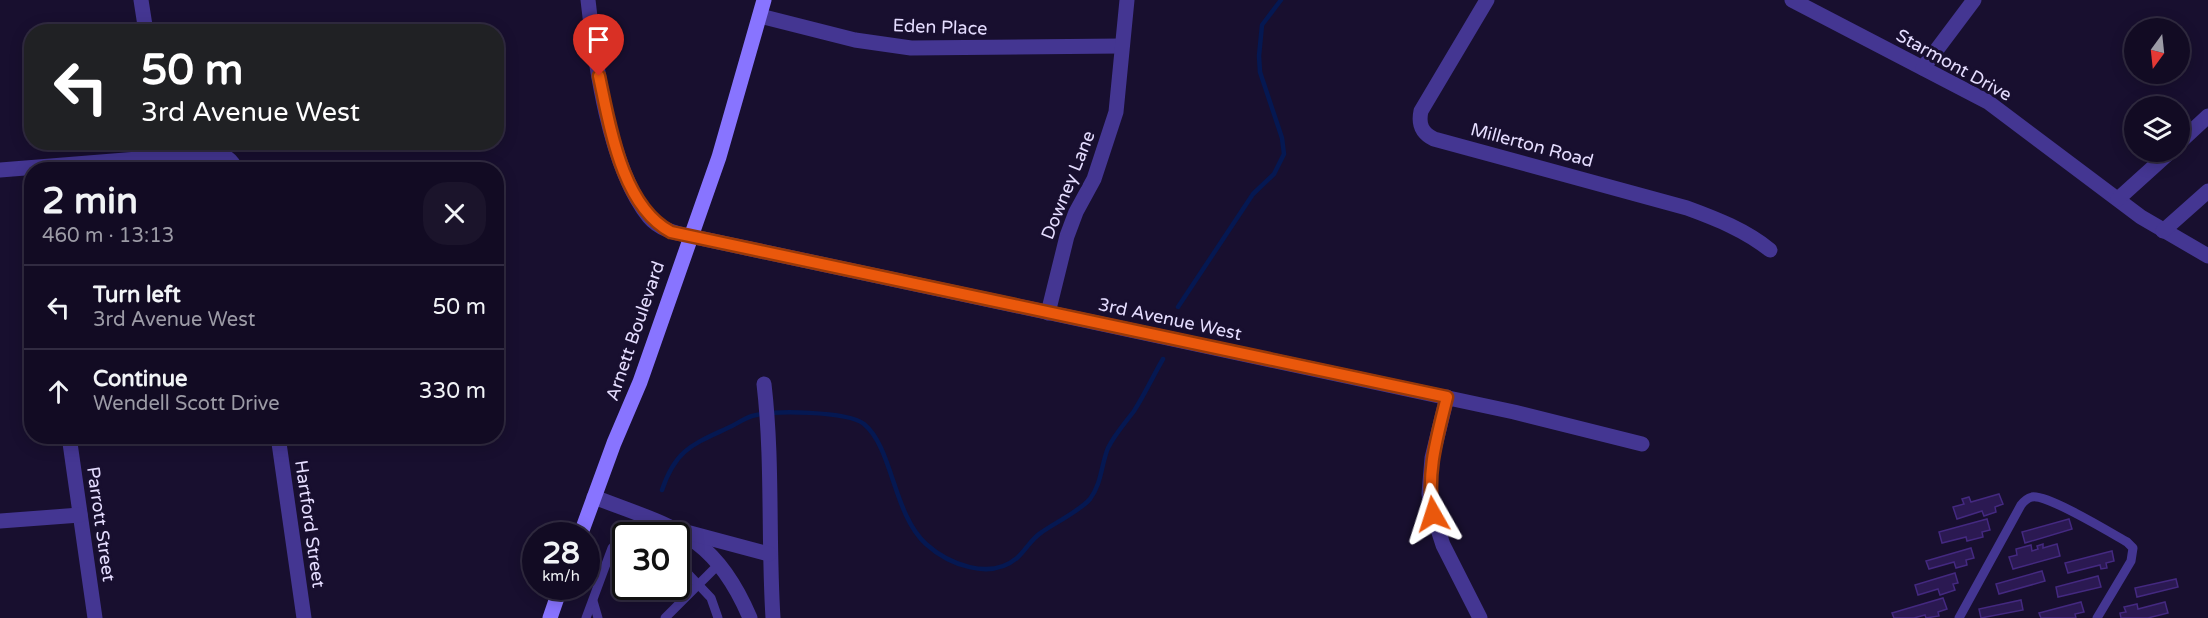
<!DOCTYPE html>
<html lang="en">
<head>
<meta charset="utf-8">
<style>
	body { margin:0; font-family:"Varela Round",sans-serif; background:#1b142b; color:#f1f3f6; height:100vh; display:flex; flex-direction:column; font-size:22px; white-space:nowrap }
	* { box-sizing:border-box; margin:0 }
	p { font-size:20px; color:#9c9ba6 }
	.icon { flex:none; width:33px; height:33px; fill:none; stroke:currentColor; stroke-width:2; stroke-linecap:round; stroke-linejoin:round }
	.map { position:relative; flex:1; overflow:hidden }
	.details { position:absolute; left:24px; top:162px; width:480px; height:282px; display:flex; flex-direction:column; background:#120b23; border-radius:24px; box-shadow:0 3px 15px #0003,0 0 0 2px #312b41 }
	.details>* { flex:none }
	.top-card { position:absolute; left:24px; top:24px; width:480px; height:126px; border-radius:24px; box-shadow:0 3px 15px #0003,0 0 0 2px #312b41; background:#202124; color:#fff; overflow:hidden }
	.needle { width:39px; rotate:195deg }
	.tools { position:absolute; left:2124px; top:18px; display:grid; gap:12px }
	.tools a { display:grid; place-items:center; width:66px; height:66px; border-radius:50%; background:#120b23; box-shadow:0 3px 15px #0003,0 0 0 2px #312b41; font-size:30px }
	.speed { position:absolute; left:522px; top:522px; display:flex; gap:12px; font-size:30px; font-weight:700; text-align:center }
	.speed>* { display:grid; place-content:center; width:78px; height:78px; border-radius:50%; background:#120b23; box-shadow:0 3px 15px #0003,0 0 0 2px #312b41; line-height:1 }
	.speed small { font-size:15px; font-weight:400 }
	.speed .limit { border:3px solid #111; border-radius:9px; background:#fff; color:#111 }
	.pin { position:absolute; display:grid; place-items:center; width:51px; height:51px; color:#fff; margin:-62px -26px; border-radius:50% 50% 50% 0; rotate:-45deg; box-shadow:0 0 6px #0007 }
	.pin .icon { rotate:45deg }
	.me { position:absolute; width:66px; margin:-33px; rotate:354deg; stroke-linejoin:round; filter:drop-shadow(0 0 4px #0008) }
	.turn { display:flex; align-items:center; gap:21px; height:126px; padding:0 18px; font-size:27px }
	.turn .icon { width:78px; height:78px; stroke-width:2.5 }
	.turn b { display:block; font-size:42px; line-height:51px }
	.round { display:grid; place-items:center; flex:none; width:63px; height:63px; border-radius:24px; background:#1b142b }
	.overview { display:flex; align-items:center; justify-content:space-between; height:102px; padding:0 18px }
	h1 { font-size:36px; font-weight:800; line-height:45px }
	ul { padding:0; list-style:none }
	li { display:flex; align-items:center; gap:18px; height:84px; padding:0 18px; border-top:2px solid #312b41 }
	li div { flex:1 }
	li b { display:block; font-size:22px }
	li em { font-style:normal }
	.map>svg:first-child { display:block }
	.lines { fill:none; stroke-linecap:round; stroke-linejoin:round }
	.stream { stroke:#051852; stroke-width:4.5 }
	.building { fill:#2b1952; stroke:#442980; stroke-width:1.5 }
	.service { stroke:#443692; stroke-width:9 }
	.minor { stroke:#443692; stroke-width:15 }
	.tertiary { stroke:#443692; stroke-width:15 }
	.secondary { stroke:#8874ff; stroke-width:15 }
	.route-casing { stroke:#983908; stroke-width:15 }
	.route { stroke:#ea580c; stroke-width:10 }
	.labels { text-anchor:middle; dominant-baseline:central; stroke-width:6; stroke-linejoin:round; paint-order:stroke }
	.street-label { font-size:18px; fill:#e5ddff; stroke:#180f2f }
</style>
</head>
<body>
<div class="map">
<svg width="2208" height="618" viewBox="0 0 2208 618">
	<rect width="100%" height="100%" fill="#180f2f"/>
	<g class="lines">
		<g class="stream">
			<polyline points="1178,307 1253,194 1274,174 1284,154 1282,138 1260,72 1259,56 1262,25 1281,0"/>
			<path d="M662,490C676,448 694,444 732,426C738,423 745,418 752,416C773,410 847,411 864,424C893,448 893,514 926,544C948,564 990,581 1017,558C1026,550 1031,539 1042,532C1055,523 1081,510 1090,499C1102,483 1101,465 1108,448C1115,434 1125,423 1134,411C1145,394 1153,376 1163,359"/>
		</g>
	</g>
	<g class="building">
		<polygon points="1999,494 2003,504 1995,507 1996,512 1984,516 1982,511 1957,519 1953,507 1964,504 1962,499 1969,497 1971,502"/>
		<polygon points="1987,519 1990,530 1982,532 1983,537 1967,541 1966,537 1942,543 1939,532"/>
		<polygon points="2069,519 2072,529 2025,543 2022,532"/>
		<polygon points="2043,544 2043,548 2057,544 2060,556 2013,569 2009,557 2017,555 2016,549 2031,545 2032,551 2038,549 2037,546"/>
		<polygon points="1971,548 1974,558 1966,560 1967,565 1956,568 1954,562 1929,569 1926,561"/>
		<polygon points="2112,551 2114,561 2106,563 2107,568 2101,569 2100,565 2068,573 2065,563"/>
		<polygon points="2042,571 2045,581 1999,594 1996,584"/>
		<polygon points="1955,573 1958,583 1953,584 1955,590 1940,595 1938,589 1918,595 1915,585"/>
		<polygon points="2098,576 2101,587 2058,597 2056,587"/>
		<polygon points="2176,579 2178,587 2137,597 2135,588"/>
		<polygon points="1943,598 1947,609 1938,612 1939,616 1926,618 1925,615 1914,618 1894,618 1892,613"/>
		<polygon points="2021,600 2023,610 1981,618 1979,609"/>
		<polygon points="2081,602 2084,612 2075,614 2076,618 2041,618 2039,613"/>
		<polygon points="2165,602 2168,613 2148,618 2121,618 2120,613 2126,612 2124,607 2137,604 2138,609"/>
	</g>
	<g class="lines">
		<g class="service">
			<polyline points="676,561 711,598 718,618"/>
			<polyline points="593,601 598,618"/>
			<polyline points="586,618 612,548 622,537 626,537"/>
			<polyline points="665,618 719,564"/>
			<path d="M1959,618L2021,505C2024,501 2028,498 2032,497C2047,494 2111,533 2127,542L2133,548L2131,561L2097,618"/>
		</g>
		<g class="minor">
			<polyline points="141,0 146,32"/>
			<path d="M1487,0L1421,111C1418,125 1422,133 1434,139L1687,208C1717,219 1745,230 1770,250"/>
			<polyline points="1792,0 1988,102 2141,217 2208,256"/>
			<polyline points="760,16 855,40 911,48 1121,46"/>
			<polyline points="1923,68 1974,0"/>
			<polyline points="2180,142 2208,116"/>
			<path d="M0,170L213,153C225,155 232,159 236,170"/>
			<polyline points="2118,199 2170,152"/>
			<polyline points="2163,231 2208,191"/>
			<polyline points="690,236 1514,412 1642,444"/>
			<polyline points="1048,313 1067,236 1076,212 1094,179 1116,112 1127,0"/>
			<path d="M764,384C773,461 768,540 773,618"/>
			<polyline points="1447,397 1432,458 1429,494 1433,514 1443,545 1480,618"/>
			<polyline points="69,436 95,618"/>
			<polyline points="278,436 304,618"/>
			<path d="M594,497C674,528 714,533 750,618"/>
			<polyline points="0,521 80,515"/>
			<polyline points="690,533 769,554"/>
		</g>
		<path class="tertiary" d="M588,0C595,62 609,168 649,217C659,229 674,233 690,236"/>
		<g class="secondary">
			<polyline points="580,536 614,443 640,382 719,157 764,0"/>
			<polyline points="550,618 561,586"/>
		</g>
	</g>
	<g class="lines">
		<g class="route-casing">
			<path id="route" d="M599,76C610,127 622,206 671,232L1447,397C1437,437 1426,473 1433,514"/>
		</g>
		<use href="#route" class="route"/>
	</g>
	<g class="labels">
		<g class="street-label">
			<text transform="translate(940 27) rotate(2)">Eden Place</text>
			<text transform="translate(1954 65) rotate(29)">Starmont Drive</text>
			<text transform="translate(1532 145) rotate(15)">Millerton Road</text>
			<text transform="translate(1068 185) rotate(-68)">Downey Lane</text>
			<text transform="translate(1170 319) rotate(12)">3rd Avenue West</text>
			<text transform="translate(635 331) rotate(-71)">Arnett Boulevard</text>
			<text transform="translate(101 524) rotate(82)">Parrott Street</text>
			<text transform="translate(310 524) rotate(82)">Hartford Street</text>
		</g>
	</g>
</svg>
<div class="tools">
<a><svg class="needle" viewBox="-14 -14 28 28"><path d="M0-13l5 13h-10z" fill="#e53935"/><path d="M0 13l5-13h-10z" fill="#9c9ba6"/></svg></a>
<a><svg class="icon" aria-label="layers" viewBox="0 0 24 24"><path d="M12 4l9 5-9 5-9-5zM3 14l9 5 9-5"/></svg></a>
</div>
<div class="speed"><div>28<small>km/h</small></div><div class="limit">30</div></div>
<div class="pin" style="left:599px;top:76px;background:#d93025"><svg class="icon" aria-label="arrive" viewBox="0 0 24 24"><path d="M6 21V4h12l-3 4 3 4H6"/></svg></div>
<svg class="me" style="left:1433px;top:514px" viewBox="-20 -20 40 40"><path d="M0-17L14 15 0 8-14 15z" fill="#ea580c" stroke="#fff" stroke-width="4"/></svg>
<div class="top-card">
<div class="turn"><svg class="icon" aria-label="left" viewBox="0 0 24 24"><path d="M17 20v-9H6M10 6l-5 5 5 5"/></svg><div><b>50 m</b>3rd Avenue West</div></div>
</div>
<section class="details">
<div class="overview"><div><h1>2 min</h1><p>460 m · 13:13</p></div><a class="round"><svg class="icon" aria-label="close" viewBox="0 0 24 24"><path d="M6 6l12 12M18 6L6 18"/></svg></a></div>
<ul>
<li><svg class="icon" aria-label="left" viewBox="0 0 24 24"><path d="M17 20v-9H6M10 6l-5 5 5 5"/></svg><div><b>Turn left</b><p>3rd Avenue West</p></div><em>50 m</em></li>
<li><svg class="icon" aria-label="ahead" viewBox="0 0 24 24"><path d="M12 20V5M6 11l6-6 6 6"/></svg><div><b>Continue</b><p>Wendell Scott Drive</p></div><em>330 m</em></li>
</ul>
</section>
</div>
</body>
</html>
